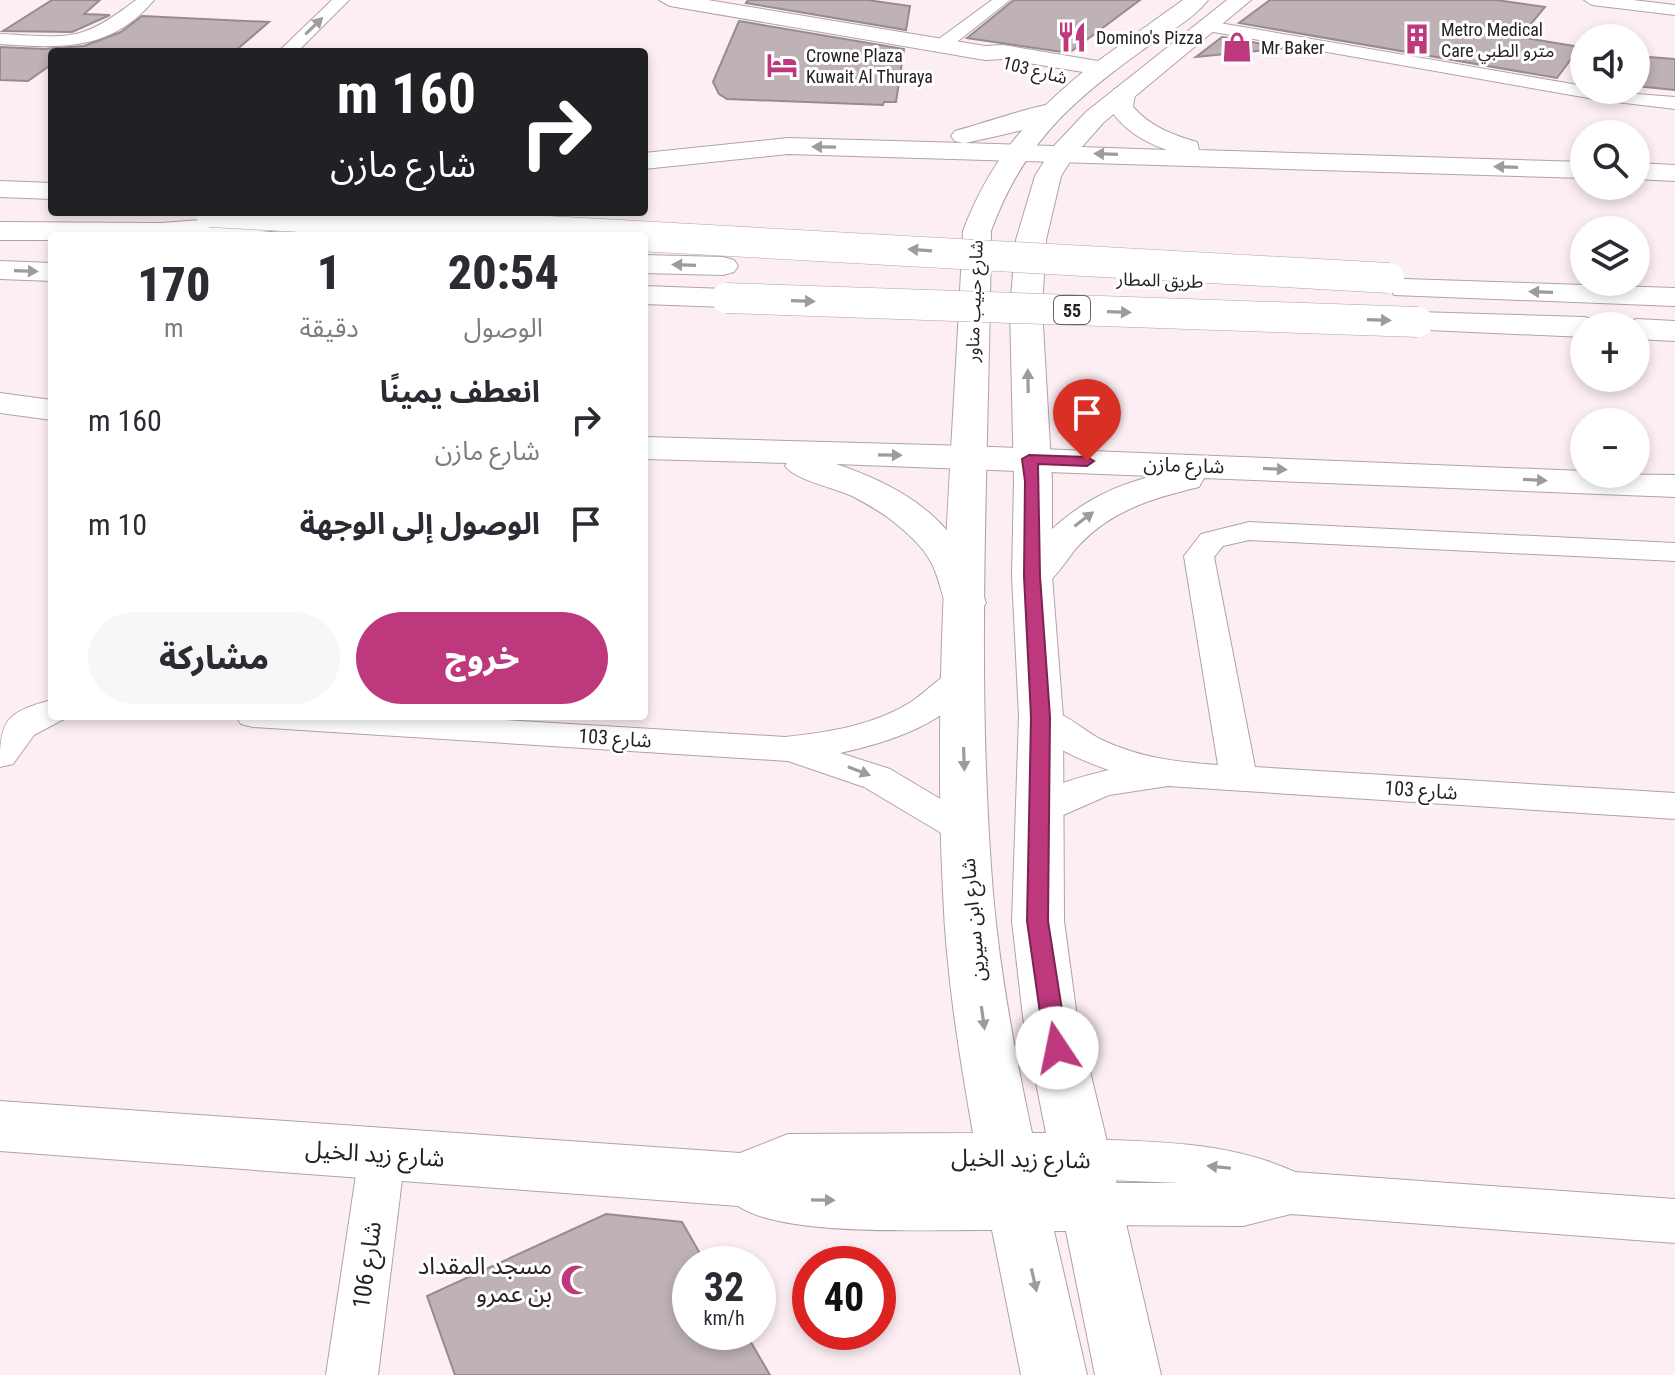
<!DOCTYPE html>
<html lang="ar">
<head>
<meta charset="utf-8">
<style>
	body { margin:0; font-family:"Roboto Condensed","Noto Sans Arabic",sans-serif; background:#f7f7f7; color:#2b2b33; direction:rtl; height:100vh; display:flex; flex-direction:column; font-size:30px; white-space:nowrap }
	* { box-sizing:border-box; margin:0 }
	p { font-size:26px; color:#7c7c81 }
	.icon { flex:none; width:44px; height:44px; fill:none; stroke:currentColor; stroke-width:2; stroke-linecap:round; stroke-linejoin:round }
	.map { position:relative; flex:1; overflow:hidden; direction:ltr }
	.drawer { position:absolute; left:48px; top:232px; width:600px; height:488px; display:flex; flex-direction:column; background:#fff; border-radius:8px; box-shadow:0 4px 12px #0003; direction:rtl }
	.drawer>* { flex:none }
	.banner { position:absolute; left:48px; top:48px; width:600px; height:168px; border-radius:8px; box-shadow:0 4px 12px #0003; direction:rtl; background:#202124; color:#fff; overflow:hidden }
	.buttons { position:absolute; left:1570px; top:24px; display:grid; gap:16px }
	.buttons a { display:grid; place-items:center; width:80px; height:80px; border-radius:50%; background:#fff; box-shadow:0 4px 12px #0003; font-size:40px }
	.speed { position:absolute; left:672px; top:1246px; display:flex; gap:16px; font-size:40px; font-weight:700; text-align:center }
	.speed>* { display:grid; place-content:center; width:104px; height:104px; border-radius:50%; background:#fff; box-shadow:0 4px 12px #0003; line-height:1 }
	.speed small { font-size:20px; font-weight:400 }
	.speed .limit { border:12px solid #d22; background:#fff; color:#111 }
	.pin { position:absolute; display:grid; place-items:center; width:68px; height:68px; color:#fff; margin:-82px -34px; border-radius:50% 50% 50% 0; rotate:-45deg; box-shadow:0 0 8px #0007 }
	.pin .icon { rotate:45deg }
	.me { position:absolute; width:88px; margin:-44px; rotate:349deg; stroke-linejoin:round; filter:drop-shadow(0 0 6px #0008) }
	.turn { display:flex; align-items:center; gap:28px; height:168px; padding:0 40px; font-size:36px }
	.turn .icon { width:104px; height:104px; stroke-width:2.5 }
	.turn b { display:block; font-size:56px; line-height:68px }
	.eta { display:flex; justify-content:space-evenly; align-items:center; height:136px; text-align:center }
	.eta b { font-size:48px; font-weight:800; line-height:56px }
	.primary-button { display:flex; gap:16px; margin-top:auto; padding:16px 40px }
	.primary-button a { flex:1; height:92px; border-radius:48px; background:#bd387d; color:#fff; font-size:32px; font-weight:800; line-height:92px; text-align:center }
	.primary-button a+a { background:#f7f7f7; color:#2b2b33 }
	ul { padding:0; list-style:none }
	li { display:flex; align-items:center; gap:24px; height:104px; padding:0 40px }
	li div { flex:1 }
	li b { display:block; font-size:30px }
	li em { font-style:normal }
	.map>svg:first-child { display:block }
	.building { fill:#bfb2b7; stroke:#978b8f; stroke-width:2 }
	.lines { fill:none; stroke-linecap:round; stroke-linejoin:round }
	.street-casing { stroke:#b0a3a8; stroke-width:2 }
	.secondary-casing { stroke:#b0a3a8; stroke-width:2 }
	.primary-casing { stroke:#b0a3a8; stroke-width:2 }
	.highway-casing { stroke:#b0a3a8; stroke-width:2 }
	.street { fill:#fff; fill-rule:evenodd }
	.secondary { fill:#fff; fill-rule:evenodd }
	.primary { fill:#fff; fill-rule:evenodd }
	.highway { fill:#fff; fill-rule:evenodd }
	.highway-bridge-casing { stroke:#b0a3a8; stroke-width:31; stroke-linecap:butt }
	.highway-bridge { stroke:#fff; stroke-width:30 }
	.oneway { fill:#9d9b9c }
	.route { fill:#bd387d; stroke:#7b2451; stroke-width:2 }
	.labels { text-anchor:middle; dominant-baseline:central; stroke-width:6; stroke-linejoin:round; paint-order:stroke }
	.far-poi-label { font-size:18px; fill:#262123; stroke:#fff; text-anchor:start }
	.far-street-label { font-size:18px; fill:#262123; stroke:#fff }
	.shield { fill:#fff; stroke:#676465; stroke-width:2 }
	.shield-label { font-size:18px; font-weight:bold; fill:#262123 }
	.street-label { font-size:20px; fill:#262123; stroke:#fff }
	.near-street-label { font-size:24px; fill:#262123; stroke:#fff }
	.near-poi-label { font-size:24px; fill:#262123; stroke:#fff; text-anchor:end }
</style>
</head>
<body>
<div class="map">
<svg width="1675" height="1375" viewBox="0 0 1675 1375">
	<rect width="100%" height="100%" fill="#fceef3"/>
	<g class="building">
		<polygon points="52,0 100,0 84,14 110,15 72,32 3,31"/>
		<polygon points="748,0 867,0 910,6 906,30 746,3"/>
		<polygon points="1014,0 1140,0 1069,53 967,38"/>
		<polygon points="1270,0 1496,0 1545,7 1520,37 1580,47 1557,78 1239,23"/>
		<polygon points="142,16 269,22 234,52 52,52 52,64 28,81 0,80 0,47 44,49 84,46 121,32"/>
		<polygon points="739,21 904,49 896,102 884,102 883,105 727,99 719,94 713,82"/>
		<polygon points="1222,37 1286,48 1196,57"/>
		<polygon points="1636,56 1675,59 1675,90 1636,86"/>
		<polygon points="606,1214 682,1222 706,1264 690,1264 690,1332 745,1332 770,1375 455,1375 427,1296"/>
	</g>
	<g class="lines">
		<g class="street-casing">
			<g id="street">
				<path d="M136,0H154C110,52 61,48 0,44V34C69,37 79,44 136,0Z"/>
				<polygon points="332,0 349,0 297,52 278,52"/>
				<polygon points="992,0 1010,0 948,49 936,49 933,45 936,41"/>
				<polygon points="1584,0 1633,0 1675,5 1675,15 1592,5"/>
				<polygon points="1208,21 1584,86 1584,90 1675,97 1675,109 1600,100 1202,30 1200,26"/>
				<path d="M1249,522L1675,543V561L1249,540L1223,546L1214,557L1255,767L1675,793V819L1168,786L1109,795L1038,826L1025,822L1019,813C1035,787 1081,777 1109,770C1080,760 1041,744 1024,717L1029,709C1056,702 1078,728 1102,740C1140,758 1177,762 1218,765L1184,556L1201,534Z"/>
				<path d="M962,667L974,670L979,678C950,723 890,742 840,753L890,769L979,822L985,831L979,840L966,844L953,840L864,787L788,761L253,727L241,724L236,716H440L785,737C829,732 872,726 911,702C928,691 942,673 962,667Z"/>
				<path d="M52,700V716H66L64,719L34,735L13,764L0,767C0,721 5,712 52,700Z"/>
				<polygon points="382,1135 398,1141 405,1155 378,1375 326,1375 359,1155 366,1141"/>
				<path d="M1084,1139C1156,1142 1228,1141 1295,1172L1675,1199V1243L1291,1214L1243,1226L1092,1225L1075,1219L1068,1204L1075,1189L1092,1183H1180L1084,1179L1068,1173L1061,1159L1068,1145Z"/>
			</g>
		</g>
		<g class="secondary-casing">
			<path id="secondary" d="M659,0H708L985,46L1003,45L1098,61L1183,0H1208C1192,21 1161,36 1140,52C1069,103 1022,146 991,231C989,451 975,673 993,893C1000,974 1015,1054 1032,1133H1046L1023,1017L1012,921L1019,717L1012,576L1014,481L1010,308L1016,240L1035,176L1053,147L1086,112L1227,0H1251L1104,122L1073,157L1061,176L1046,240L1042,308L1052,481V576L1063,717L1064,921L1077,1017L1108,1146L1114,1159L1112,1163L1161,1375H1095L1066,1231H1054L1087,1375H1021L992,1230C932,1229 785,1238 738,1206L0,1151V1101L740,1153L788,1134L973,1133C959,1054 946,973 943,892C932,672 953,451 963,231C989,162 1026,119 1083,72L1003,59L985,60L670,6Z"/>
		</g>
		<g class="primary-casing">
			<g id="primary">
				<path d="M1123,87L1132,89L1135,94L1133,107C1151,127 1173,135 1197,142L1199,150L1584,162V178L788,154L644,169V153L788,138L963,143L955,141L951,136L955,131C975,126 1050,100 1063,103L1066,108C1053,127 988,138 965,143L1167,150C1142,141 1124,130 1109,108L1114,89Z"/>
				<polygon points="1636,163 1675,165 1675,181 1636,179"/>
				<path d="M644,437L967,446L1584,471V474L1675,475V497L1204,478L1199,487C1153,498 1112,510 1079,545C1068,557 1059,574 1047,583C1039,590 1027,587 1018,585L1012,576C1048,524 1091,491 1153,476L836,464C911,489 962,525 986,603L980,612L965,615L950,612C942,599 941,585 935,571C928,551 911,536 895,523C882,512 867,504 852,496C835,488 795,480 785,466L787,463L644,459Z"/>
			</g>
		</g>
		<g class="highway-casing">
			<g id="highway">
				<polygon points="0,181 52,183 52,199 0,197"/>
				<polygon points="280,214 290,217 294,223 290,229 222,236 52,236 52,240 0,240 0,222 161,223"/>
				<polygon points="644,255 723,257 734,260 738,266 734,272 723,275 644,273"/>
				<polygon points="0,261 52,263 52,281 0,279"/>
				<polygon points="1405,279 1675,288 1675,306 1394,295 1390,288 1394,281"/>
				<polygon points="644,286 726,289 737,291 742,298 737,305 726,307 644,304"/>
				<polygon points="1418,312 1584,317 1595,320 1599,326 1584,326 1584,337 1407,329 1402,322 1407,315"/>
				<polygon points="1636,319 1675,321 1675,341 1636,339 1636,326 1622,326"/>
				<polygon points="0,393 52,400 52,420 0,413"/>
			</g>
		</g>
		<use href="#street" class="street"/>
		<use href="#secondary" class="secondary"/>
		<use href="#primary" class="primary"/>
		<use href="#highway" class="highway"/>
		<g class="highway-bridge-casing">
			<g id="highway-bridge">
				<polyline points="210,212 1389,278"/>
				<polyline points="726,298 1418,322"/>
			</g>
		</g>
		<use href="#highway-bridge" class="highway-bridge"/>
	</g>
	<defs><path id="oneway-solid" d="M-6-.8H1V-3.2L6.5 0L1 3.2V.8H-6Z" transform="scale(2)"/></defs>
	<g class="oneway">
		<use href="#oneway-solid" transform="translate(314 26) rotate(-44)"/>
		<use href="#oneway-solid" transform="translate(824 147) rotate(-179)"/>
		<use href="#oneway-solid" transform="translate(1106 154) rotate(-178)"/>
		<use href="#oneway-solid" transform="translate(1506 167) rotate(-178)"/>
		<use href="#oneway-solid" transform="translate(920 250) rotate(-176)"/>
		<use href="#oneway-solid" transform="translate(684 265) rotate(-178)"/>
		<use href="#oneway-solid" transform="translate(26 271) rotate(2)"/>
		<use href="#oneway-solid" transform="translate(1541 292) rotate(-178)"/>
		<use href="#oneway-solid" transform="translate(803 301) rotate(2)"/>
		<use href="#oneway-solid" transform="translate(1119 312) rotate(2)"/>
		<use href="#oneway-solid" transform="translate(1379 320) rotate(2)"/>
		<use href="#oneway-solid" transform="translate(1028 381) rotate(-91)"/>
		<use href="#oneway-solid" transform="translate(890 455) rotate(1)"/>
		<use href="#oneway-solid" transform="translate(1275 469) rotate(3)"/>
		<use href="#oneway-solid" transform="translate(1535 480) rotate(3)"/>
		<use href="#oneway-solid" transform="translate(1084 519) rotate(-37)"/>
		<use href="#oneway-solid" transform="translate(964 759) rotate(88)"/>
		<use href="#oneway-solid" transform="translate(859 771) rotate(21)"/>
		<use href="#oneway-solid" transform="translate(983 1018) rotate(82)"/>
		<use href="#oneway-solid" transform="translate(1219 1167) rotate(-174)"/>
		<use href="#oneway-solid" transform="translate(823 1200) rotate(1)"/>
		<use href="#oneway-solid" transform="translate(1034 1280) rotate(77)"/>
	</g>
	<polygon class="route" points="1029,455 1087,457 1094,461 1087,466 1038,464 1040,576 1050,717 1048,921 1068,1048 1065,1055 1057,1057 1048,1055 1045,1048 1027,921 1031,717 1024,576 1025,481 1022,459"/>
	<defs>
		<g id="restaurant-bare" transform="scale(2.4)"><path d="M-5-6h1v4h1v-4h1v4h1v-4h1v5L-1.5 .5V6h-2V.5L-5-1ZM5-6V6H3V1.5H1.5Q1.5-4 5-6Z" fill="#bd387d" stroke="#fff" stroke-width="2.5" paint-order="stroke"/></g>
		<g id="building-bare" transform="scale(2.4)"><path d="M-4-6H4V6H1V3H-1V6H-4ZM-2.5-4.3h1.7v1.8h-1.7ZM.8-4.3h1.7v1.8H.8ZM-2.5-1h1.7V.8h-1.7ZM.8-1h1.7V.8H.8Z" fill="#bd387d" stroke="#fff" stroke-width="2.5" paint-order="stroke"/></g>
		<g id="shop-bare" transform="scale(2.4)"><path d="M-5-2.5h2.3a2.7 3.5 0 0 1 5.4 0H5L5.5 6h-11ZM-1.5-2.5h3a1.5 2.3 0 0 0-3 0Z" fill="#bd387d" stroke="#fff" stroke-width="2.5" paint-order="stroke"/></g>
		<g id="hotel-bare" transform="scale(2.4)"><path d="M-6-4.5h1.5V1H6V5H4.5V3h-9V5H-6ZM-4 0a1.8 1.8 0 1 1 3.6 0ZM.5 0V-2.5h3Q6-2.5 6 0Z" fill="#bd387d" stroke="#fff" stroke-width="2.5" paint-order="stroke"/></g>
		<g id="mosque-bare" transform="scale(2.4)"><path d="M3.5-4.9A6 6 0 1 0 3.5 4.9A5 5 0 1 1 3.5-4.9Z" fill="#bd387d" stroke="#fff" stroke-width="2.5" paint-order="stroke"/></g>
	</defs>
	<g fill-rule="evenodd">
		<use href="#restaurant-bare" x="1072" y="37"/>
		<use href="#building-bare" x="1417" y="39"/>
		<use href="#shop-bare" x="1237" y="47"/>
		<use href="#hotel-bare" x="782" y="65"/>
		<use href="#mosque-bare" x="576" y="1280"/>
	</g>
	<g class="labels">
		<g class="far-poi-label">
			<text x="1441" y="29">Metro Medical<tspan x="1441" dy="21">Care مترو الطبي</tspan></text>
			<text x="1096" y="37">Domino's Pizza</text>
			<text x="1261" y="47">Mr Baker</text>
			<text x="806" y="55">Crowne Plaza<tspan x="806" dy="21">Kuwait Al Thuraya</tspan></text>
		</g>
		<g class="far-street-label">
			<text transform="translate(1035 70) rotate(14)">شارع 103</text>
			<text transform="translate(1160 280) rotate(2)">طريق المطار</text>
			<text transform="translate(974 301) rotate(-88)">شارع حبيب مناور</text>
		</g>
		<rect class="shield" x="1054" y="296" width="36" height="28" rx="6"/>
		<g class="shield-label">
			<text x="1072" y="310">55</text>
		</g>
		<g class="street-label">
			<text transform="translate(1184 465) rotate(2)">شارع مازن</text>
			<text transform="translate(615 738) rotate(4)">شارع 103</text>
			<text transform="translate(1421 790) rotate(4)">شارع 103</text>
			<text transform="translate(973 920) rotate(-95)">شارع ابن سيرين</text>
		</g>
		<g class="near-street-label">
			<text transform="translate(375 1154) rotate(4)">شارع زيد الخيل</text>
			<text transform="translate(1021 1159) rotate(1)">شارع زيد الخيل</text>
			<text transform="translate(367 1265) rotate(-82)">شارع 106</text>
		</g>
		<g class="near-poi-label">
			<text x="552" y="1266">مسجد المقداد<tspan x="552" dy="28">بن عمرو</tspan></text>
		</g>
	</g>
</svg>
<div class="buttons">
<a><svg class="icon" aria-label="sound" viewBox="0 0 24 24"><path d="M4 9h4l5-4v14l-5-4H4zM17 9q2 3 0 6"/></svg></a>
<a><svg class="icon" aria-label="search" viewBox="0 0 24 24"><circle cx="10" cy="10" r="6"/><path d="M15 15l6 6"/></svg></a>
<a><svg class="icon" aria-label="layers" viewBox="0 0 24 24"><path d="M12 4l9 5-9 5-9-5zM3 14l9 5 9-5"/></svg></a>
<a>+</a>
<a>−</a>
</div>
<div class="speed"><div>32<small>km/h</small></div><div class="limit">40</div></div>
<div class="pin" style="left:1087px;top:461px;background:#d93025"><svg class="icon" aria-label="arrive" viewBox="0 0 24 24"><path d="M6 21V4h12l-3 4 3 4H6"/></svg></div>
<svg class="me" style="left:1057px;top:1048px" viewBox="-20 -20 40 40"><circle r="19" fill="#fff"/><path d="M0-13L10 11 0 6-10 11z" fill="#bd387d"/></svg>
<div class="banner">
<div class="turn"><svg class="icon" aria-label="right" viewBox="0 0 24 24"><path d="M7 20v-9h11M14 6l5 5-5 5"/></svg><div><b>160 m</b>شارع مازن</div></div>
</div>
<section class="drawer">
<div class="eta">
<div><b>20:54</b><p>الوصول</p></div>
<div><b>1</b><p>دقيقة</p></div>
<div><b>170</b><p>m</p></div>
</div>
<ul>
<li><svg class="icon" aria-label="right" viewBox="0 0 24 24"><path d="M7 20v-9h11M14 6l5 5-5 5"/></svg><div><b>انعطف يمينًا</b><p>شارع مازن</p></div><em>160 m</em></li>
<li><svg class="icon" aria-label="arrive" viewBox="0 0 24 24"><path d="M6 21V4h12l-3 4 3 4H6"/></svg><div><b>الوصول إلى الوجهة</b></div><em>10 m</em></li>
</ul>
<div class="primary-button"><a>خروج</a><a>مشاركة</a></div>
</section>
</div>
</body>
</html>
